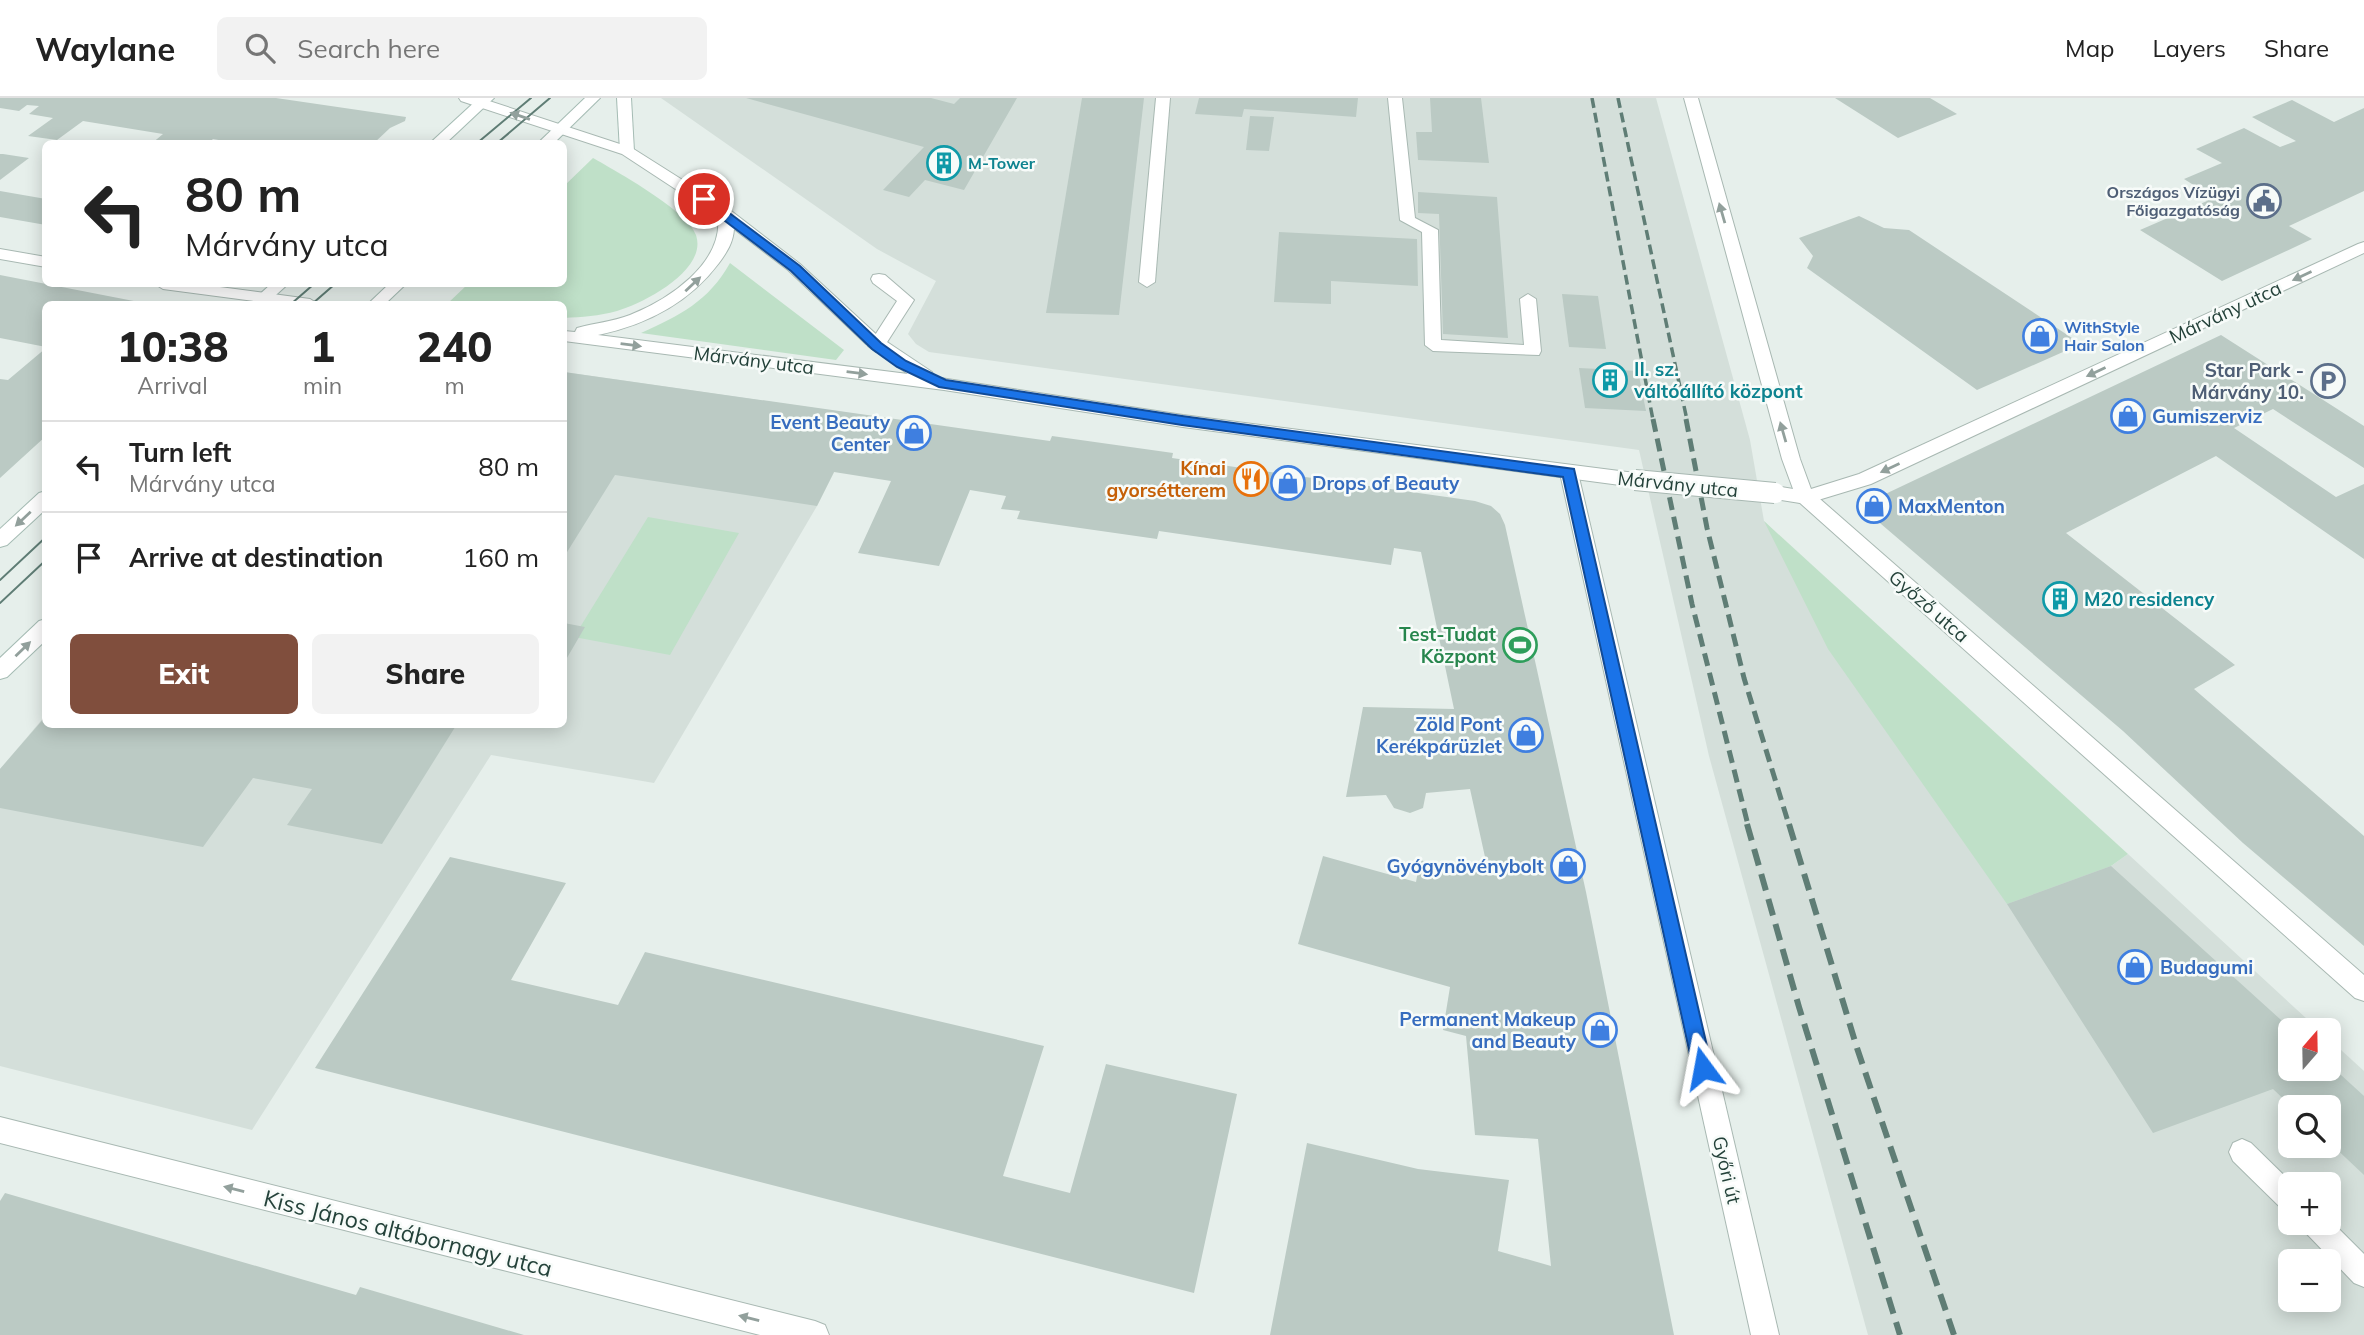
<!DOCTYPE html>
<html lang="en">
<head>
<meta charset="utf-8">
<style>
	body { margin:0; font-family:Mulish,sans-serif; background:#f2f2f2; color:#222; height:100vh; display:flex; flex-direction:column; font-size:26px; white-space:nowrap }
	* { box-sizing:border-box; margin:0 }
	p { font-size:23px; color:#767676 }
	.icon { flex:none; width:38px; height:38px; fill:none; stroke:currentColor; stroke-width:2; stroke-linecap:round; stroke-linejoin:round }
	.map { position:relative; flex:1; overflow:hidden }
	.sheet { position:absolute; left:42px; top:203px; width:525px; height:427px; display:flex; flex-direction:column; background:#fff; border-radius:10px; box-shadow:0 4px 18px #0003 }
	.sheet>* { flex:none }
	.top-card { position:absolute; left:42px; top:42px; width:525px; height:147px; border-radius:10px; box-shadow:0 4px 18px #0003; background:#fff; color:#222; overflow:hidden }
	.needle { width:46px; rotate:20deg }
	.fabs { position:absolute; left:2278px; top:920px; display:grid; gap:14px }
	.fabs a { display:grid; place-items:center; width:63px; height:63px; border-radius:10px; background:#fff; box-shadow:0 4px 18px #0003; font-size:35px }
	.pin { position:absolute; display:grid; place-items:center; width:60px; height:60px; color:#fff; margin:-30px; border:4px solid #fff; border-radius:50%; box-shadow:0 2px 7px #0007 }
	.me { position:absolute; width:77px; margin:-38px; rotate:347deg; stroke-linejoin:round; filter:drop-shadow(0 0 5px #0008) }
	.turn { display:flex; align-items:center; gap:24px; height:147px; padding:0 28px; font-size:32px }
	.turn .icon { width:91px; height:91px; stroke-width:2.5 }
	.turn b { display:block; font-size:49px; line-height:60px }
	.eta { display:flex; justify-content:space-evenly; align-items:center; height:119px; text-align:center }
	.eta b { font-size:42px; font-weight:800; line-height:49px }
	.primary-button { display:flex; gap:14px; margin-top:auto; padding:14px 28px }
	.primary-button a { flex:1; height:80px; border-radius:10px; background:#804e3d; color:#fff; font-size:28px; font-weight:800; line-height:80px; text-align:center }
	.primary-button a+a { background:#f2f2f2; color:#222 }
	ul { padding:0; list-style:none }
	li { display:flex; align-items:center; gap:21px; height:91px; padding:0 28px; border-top:2px solid #e0e0e0 }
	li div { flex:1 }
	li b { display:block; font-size:26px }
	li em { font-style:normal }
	header { display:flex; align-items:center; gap:42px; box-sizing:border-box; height:98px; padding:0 35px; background:#fff; border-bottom:2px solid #e0e0e0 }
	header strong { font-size:33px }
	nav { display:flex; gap:38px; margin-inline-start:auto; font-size:24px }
	.search { width:490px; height:63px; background:#f2f2f2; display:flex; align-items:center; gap:18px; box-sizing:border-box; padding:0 24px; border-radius:10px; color:#767676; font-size:26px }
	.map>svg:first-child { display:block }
	.built { fill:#d4dfda; fill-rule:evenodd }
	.green { fill:#bfe0c8 }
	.building { fill:#bbcac4 }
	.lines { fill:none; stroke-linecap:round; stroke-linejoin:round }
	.service-casing { stroke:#a8b8b2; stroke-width:2 }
	.minor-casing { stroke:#a8b8b2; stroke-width:2 }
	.tertiary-casing { stroke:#a8b8b2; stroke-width:2 }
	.secondary-casing { stroke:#a4bbb3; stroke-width:2 }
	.service { fill:#fff; fill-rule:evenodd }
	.minor { fill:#fff; fill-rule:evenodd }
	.tertiary { fill:#fff; fill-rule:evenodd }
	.secondary { fill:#fff; fill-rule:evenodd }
	.tram { stroke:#5f7d75; stroke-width:2 }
	.rail-far2 { stroke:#5f7d75; stroke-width:3.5; stroke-dasharray:10 5; stroke-linecap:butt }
	.rail-far1 { stroke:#5f7d75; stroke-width:5; stroke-dasharray:13 7; stroke-linecap:butt }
	.rail { stroke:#5f7d75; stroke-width:6; stroke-dasharray:17 9; stroke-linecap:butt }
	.tertiary-bridge-casing { stroke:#a8b8b2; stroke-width:22; stroke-linecap:butt }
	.tertiary-bridge { stroke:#fff; stroke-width:20 }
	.oneway { fill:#92a09c }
	.route { fill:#1a73e8; stroke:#114b97; stroke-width:2 }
	.labels { text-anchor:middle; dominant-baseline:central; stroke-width:5; stroke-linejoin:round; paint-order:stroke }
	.far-culture-label { font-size:16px; font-weight:bold; fill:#0d838f; stroke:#f7fbf9; text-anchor:start }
	.far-service-label { font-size:16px; font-weight:bold; fill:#4e5e75; stroke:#f7fbf9; text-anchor:end }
	.far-shop-label { font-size:16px; font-weight:bold; fill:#366cbe; stroke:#f7fbf9; text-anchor:start }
	.street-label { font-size:19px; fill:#24423a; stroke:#f7fbf9 }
	.culture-label { font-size:19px; font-weight:bold; fill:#0d838f; stroke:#f7fbf9; text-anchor:start }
	.service-label { font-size:19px; font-weight:bold; fill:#4e5e75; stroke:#f7fbf9; text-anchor:end }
	.shop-label { font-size:19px; font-weight:bold; fill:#366cbe; stroke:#f7fbf9; text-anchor:start }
	.food-label { font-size:19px; font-weight:bold; fill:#c56008; stroke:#f7fbf9; text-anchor:end }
	.leisure-label { font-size:19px; font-weight:bold; fill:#27864d; stroke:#f7fbf9; text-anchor:end }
	.near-street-label { font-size:23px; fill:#24423a; stroke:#f7fbf9 }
</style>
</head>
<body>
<header>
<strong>Waylane</strong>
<div class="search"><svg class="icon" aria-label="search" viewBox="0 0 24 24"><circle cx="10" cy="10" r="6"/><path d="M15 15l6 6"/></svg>Search here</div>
<nav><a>Map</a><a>Layers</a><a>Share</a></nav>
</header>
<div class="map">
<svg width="2364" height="1237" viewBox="0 0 2364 1237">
	<rect width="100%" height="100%" fill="#e6efeb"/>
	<g class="built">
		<path d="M661,0H1656L1750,342L1764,423L2111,768L2128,756L2320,933H2291V971H2329V941L2364,973V1237H1868L1709,658L1639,352L929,254L916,246L908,236L936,183L877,151ZM2291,1010H2329V1048H2291ZM2291,1087H2329V1125H2291ZM2291,1164H2329V1202H2291Z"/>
		<polygon points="564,274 863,317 817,408 654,685 491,657 252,1032 0,968 0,671 45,618 46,626 564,626"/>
	</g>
	<g class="green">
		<path d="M593,60C616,73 688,113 696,137C708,172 644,205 617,213C599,218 582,219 564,220V206H447L468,186H564V88Z"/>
		<path d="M730,165L844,252L836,262L641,235C680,217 708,204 730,165Z"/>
		<polygon points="648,419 739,435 670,557 574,539"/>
		<polygon points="1764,423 2128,756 2111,768 2007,806 1828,551"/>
	</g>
	<g class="building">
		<polygon points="0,0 276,0 406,19 405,23 390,30 373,46 241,46 213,41 207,46 151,46 163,36 83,23 57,42 28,38 53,20 29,16 39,8 27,7 19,13 0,10"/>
		<polygon points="746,0 931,0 954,6 960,0 1017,0 964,92 925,82 909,99 883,92 924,49"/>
		<polygon points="1082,0 1144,0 1119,217 1046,215"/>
		<polygon points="1199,0 1358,0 1356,19 1244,11 1242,19 1195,16"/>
		<polygon points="1430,0 1481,0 1489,65 1418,62 1416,34 1432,34"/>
		<polygon points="1835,0 1930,0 1957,16 1898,40"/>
		<polygon points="2292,2 2334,24 2364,10 2364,93 2289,128 2312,141 2222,183 2140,132 2207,103 2192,95 2200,91 2184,81 2222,65 2196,51 2244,30 2280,49 2296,43 2252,19"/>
		<polygon points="1250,18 1274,19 1269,53 1246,52"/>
		<polygon points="0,56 3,56 29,60 0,82"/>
		<polygon points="0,93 46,101 46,127 0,119"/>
		<polygon points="1418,94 1497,99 1508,240 1443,236 1439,116 1418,115"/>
		<polygon points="1859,118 1884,130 1909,132 2081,246 1977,292 1807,170 1813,158 1799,140"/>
		<polygon points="1279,134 1417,141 1418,188 1331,183 1331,206 1274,204"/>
		<polygon points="0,177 144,205 144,206 46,206 46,249 0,240"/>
		<polygon points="1562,196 1598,198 1606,251 1569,249"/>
		<polygon points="2221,237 2364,328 2364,370 2273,311 2234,330 2336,399 2364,386 2364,461 2216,358 2066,435 2235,567 2194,591 2364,738 2364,848 2243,745 2123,633 1860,408"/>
		<polygon points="46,250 46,338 0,380 0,281 8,282"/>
		<polygon points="1579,270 1638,273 1646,313 1585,310"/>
		<polygon points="564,274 1050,343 1052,338 1173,355 1172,360 1475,403 1491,408 1500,416 1505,427 1586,794 1674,1237 1270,1237 1307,1045 1418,1071 1509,1082 1498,1153 1551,1168 1538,1041 1475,1037 1466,938 1443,932 1450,889 1298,846 1323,758 1416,784 1420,762 1473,777 1477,764 1487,768 1470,691 1426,695 1423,710 1410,715 1394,710 1386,697 1346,699 1363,609 1454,611 1421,454 1394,450 1391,467 1159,433 1157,441 1017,421 1020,413 1001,411 1006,398 970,392 939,468 858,455 891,383 834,374 817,408 615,377 564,459"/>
		<polygon points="564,525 585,529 564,565"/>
		<polygon points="46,618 46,626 457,626 382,746 287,727 312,691 253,680 203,749 0,710 0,671"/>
		<polygon points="450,759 566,785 511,882 618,907 645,854 1044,948 1003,1078 1070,1095 1106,966 1237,996 1194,1195 315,970"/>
		<polygon points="2111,768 2291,931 2291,971 2329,971 2329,966 2364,998 2364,1077 2329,1044 2329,1010 2293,1010 2273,991 2153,1035 2007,806"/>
		<polygon points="5,1095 356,1197 360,1189 524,1237 0,1237 0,1103"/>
	</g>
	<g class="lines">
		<g class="service-casing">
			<g id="service">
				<polygon points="1156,0 1170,0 1155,184 1147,189 1139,184"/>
				<polygon points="1388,0 1402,0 1415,120 1438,132 1441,242 1524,247 1520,201 1528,196 1536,201 1541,253 1539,257 1433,253 1425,247 1422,134 1400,122"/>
				<polygon points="879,176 885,177 914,202 882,252 876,254 868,248 897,203 873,185 871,181 873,177"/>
				<polygon points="2242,1041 2251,1045 2294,1087 2291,1087 2291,1115 2282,1111 2233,1063 2229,1054 2233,1045"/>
				<polygon points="2329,1121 2364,1156 2364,1189 2354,1185 2305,1134 2301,1125 2329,1125"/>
			</g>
		</g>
		<g class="minor-casing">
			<g id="minor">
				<polygon points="1684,0 1698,0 1800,361 1811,391 1859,376 2358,146 2364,144 2364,155 1871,386 1805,406 1798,404 1796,399 1782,361"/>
				<polygon points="1569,369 1575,370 1578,375 1779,1237 1751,1237 1560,375 1563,370"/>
				<polygon points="0,1019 815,1223 825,1227 829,1237 760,1237 0,1045"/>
			</g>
		</g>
		<g class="tertiary-casing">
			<g id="tertiary">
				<path d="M459,0H480L632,50L730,112L800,166L878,238L932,274L934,279L1183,317L1635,375L1641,377L1644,382L1641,387L1635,389L1183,329L944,292L564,243V233L575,234L577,230C595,225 612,224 630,217C668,202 723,166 718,119L622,56L461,3ZM734,131L788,172L866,246L908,276L598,237C646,227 689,205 719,165C727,154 733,145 734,131Z"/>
				<polygon points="0,151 46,159 46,169 0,161"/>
				<polygon points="155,186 197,186 310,201 318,206 276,206 163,191"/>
				<polygon points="1775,388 1812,394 2364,877 2364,903 2355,900 1800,405 1768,400 1766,395 1768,390"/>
			</g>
		</g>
		<g class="secondary-casing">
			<g id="secondary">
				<polygon points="479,0 494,0 445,46 429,46"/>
				<polygon points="585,0 600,0 553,46 537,46"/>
				<polygon points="617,0 631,0 634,53 627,57 620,53"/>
				<polygon points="271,186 288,186 266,206 249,206"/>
				<polygon points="389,186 406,186 385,206 368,206"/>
				<polygon points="46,393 46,411 7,447 0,449 0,431 39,395"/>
				<polygon points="46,521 46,542 7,579 0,581 0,560 39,523"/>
			</g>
		</g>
		<use href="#service" class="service"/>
		<use href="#minor" class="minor"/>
		<use href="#tertiary" class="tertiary"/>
		<use href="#secondary" class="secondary"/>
		<g class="tram">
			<polyline points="476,46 531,0"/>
			<polyline points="496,46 550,0"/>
			<polyline points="291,206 314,186"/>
			<polyline points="312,206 335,186"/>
			<polyline points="0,482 46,439"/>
			<polyline points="0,505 46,462"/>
		</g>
		<g class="rail-far2">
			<polyline points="1592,0 1653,322"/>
			<polyline points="1618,0 1687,322"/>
		</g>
		<g class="rail-far1">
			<polyline points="1653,321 1692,506 1748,727"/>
			<polyline points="1686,321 1707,430 1744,580 1789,727"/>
		</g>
		<g class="rail">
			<polyline points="1747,726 1799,909 1900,1237"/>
			<polyline points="1789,726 1857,950 1954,1237"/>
		</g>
		<g class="tertiary-bridge-casing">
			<polyline id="tertiary-bridge" points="1635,382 1775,395"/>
		</g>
		<use href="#tertiary-bridge" class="tertiary-bridge"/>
	</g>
	<defs><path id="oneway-solid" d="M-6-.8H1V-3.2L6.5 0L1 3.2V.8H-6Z" transform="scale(1.75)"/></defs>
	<g class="oneway">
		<use href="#oneway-solid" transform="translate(520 18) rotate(-161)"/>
		<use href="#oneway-solid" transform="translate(1722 115) rotate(-106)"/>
		<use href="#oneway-solid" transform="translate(2302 178) rotate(155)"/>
		<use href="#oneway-solid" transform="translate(693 186) rotate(-43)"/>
		<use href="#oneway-solid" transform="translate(631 247) rotate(7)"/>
		<use href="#oneway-solid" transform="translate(2096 274) rotate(155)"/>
		<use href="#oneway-solid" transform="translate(857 275) rotate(7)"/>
		<use href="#oneway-solid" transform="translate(1783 334) rotate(-106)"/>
		<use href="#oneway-solid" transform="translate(1890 370) rotate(155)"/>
		<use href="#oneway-solid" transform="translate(23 421) rotate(137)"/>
		<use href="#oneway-solid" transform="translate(23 551) rotate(-44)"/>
		<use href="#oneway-solid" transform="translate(234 1091) rotate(-166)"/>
		<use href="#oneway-solid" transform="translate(749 1220) rotate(-166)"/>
	</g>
	<polygon class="route" points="700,99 708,99 800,168 881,245 906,263 946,282 1182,318 1574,371 1712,970 1709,977 1703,979 1696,977 1693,970 1563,379 1182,327 939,289 897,269 872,251 791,173 700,104"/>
	<defs>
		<g id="building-ring" transform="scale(1.75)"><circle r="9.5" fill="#f7fbf9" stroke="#0f9aa8" stroke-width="1.5"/><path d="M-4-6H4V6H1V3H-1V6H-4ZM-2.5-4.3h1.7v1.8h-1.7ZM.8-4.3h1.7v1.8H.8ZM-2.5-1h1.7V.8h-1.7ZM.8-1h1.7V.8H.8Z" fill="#0f9aa8"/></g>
		<g id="civic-ring" transform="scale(1.75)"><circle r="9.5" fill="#f7fbf9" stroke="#5c6f8a" stroke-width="1.5"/><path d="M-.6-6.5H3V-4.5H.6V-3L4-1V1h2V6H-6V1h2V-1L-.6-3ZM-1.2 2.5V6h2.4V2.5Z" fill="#5c6f8a"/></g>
		<g id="shop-ring" transform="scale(1.75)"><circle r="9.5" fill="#f7fbf9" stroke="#3f7fe0" stroke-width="1.5"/><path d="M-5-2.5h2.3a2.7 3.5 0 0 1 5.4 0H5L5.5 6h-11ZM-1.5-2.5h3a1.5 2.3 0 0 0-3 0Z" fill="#3f7fe0"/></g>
		<g id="parking-ring" transform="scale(1.75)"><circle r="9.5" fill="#f7fbf9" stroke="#5c6f8a" stroke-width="1.5"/><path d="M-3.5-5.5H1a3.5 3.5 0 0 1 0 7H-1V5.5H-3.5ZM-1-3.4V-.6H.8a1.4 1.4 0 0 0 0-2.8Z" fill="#5c6f8a"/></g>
		<g id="restaurant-ring" transform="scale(1.75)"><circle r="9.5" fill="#f7fbf9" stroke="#e8710a" stroke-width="1.5"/><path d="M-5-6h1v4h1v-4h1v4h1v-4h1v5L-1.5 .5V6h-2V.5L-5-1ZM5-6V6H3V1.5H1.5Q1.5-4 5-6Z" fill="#e8710a"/></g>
		<g id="stadium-ring" transform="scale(1.75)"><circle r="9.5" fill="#f7fbf9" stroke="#2e9e5b" stroke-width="1.5"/><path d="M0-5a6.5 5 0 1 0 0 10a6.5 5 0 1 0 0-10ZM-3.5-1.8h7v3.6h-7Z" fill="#2e9e5b"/></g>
	</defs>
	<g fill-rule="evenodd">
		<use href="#building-ring" x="944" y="65"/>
		<use href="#civic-ring" x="2264" y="103"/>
		<use href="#shop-ring" x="2040" y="238"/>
		<use href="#building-ring" x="1610" y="282"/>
		<use href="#parking-ring" x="2328" y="283"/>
		<use href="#shop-ring" x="2128" y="318"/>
		<use href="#shop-ring" x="914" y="335"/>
		<use href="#restaurant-ring" x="1251" y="381"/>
		<use href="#shop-ring" x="1288" y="385"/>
		<use href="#shop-ring" x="1874" y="408"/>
		<use href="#building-ring" x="2060" y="501"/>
		<use href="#stadium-ring" x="1520" y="547"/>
		<use href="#shop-ring" x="1526" y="637"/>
		<use href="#shop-ring" x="1568" y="768"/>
		<use href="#shop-ring" x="2135" y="869"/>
		<use href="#shop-ring" x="1600" y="932"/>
	</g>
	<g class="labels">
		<g class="far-culture-label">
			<text x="968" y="65">M-Tower</text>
		</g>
		<g class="far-service-label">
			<text x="2240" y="94">Országos Vízügyi<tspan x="2240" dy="18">Főigazgatóság</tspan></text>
		</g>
		<g class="far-shop-label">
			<text x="2064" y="229">WithStyle<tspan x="2064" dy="18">Hair Salon</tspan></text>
		</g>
		<g class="street-label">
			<text transform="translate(2225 214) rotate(-25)">Márvány utca</text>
			<text transform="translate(754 262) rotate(7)">Márvány utca</text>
			<text transform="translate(1678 386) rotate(6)">Márvány utca</text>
			<text transform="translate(1929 508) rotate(41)">Győző utca</text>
			<text transform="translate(1727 1072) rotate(77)">Győri út</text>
		</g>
		<g class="culture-label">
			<text x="1634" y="271">II. sz.<tspan x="1634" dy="22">váltóállító központ</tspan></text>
			<text x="2084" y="501">M20 residency</text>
		</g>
		<g class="service-label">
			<text x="2304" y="272">Star Park -<tspan x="2304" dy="22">Márvány 10.</tspan></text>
		</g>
		<g class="shop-label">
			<text x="2152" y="318">Gumiszerviz</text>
			<text x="890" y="324" text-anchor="end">Event Beauty<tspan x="890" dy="22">Center</tspan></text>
			<text x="1312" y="385">Drops of Beauty</text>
			<text x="1898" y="408">MaxMenton</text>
			<text x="1502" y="626" text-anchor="end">Zöld Pont<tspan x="1502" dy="22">Kerékpárüzlet</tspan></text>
			<text x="1544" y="768" text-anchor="end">Gyógynövénybolt</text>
			<text x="2160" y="869">Budagumi</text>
			<text x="1576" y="921" text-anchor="end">Permanent Makeup<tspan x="1576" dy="22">and Beauty</tspan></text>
		</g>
		<g class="food-label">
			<text x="1226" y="370">Kínai<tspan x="1226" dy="22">gyorsétterem</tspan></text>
		</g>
		<g class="leisure-label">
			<text x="1496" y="536">Test-Tudat<tspan x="1496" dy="22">Központ</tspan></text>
		</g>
		<g class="near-street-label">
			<text transform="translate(408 1135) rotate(14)">Kiss János altábornagy utca</text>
		</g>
	</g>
</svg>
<div class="fabs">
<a><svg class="needle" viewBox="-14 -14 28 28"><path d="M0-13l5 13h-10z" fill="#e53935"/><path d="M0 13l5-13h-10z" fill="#767676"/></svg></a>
<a><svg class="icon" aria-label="search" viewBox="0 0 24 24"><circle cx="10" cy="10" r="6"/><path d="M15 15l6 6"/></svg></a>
<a>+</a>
<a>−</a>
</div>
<div class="pin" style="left:704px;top:101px;background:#d93025"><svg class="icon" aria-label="arrive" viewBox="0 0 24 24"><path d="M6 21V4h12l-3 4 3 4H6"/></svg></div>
<svg class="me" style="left:1703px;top:970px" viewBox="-20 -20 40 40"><path d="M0-17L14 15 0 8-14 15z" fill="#1a73e8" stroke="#fff" stroke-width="4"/></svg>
<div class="top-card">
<div class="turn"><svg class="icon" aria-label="left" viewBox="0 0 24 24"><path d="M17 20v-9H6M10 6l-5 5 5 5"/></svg><div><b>80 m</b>Márvány utca</div></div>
</div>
<section class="sheet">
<div class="eta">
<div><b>10:38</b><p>Arrival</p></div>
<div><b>1</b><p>min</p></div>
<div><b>240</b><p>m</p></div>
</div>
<ul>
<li><svg class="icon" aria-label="left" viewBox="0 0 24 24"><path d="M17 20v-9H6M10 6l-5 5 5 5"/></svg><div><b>Turn left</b><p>Márvány utca</p></div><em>80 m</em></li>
<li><svg class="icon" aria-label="arrive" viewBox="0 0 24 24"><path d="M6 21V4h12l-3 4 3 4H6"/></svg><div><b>Arrive at destination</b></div><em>160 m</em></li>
</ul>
<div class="primary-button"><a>Exit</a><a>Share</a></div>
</section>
</div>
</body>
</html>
